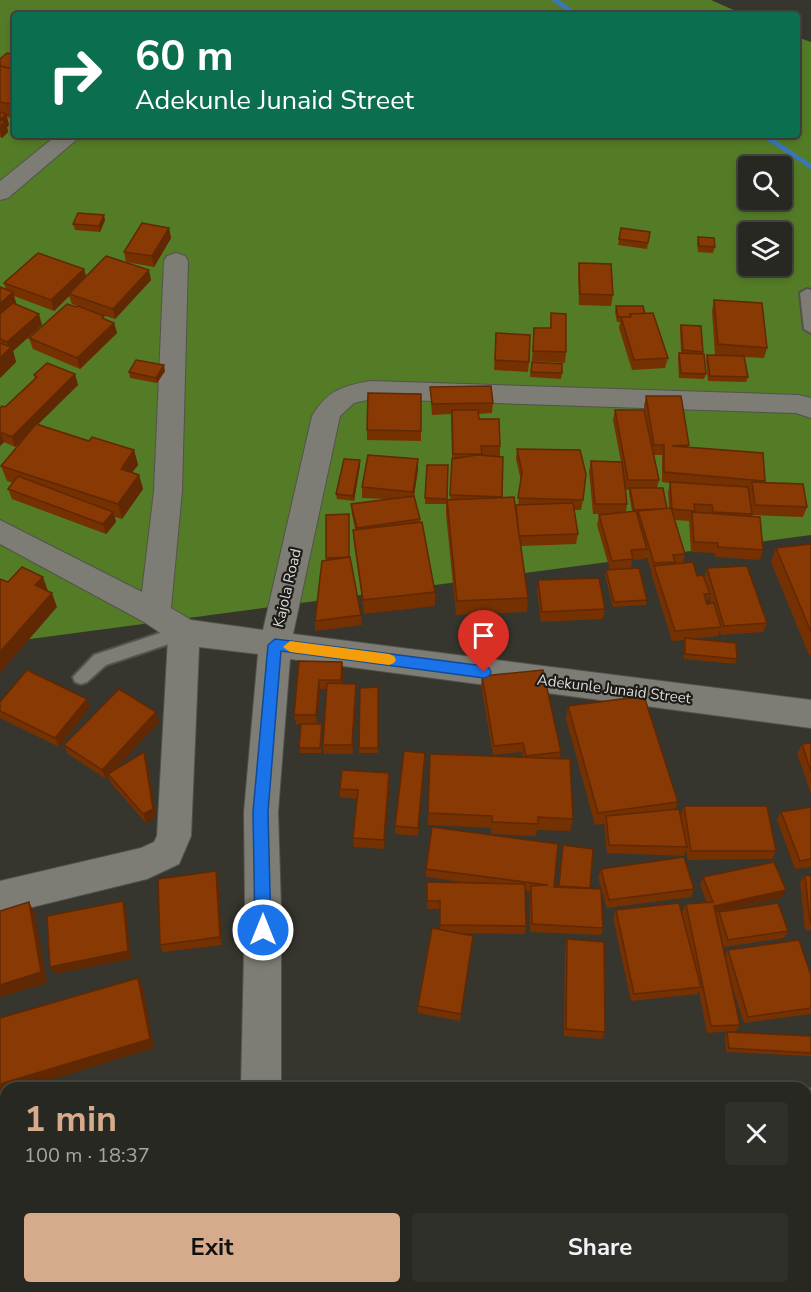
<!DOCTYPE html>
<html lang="en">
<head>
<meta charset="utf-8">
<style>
	body { margin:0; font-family:"Nunito Sans",sans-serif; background:#30302a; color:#f1f3f6; height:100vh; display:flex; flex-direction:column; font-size:22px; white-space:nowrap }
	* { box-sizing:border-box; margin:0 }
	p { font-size:20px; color:#a5a6a5 }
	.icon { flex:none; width:33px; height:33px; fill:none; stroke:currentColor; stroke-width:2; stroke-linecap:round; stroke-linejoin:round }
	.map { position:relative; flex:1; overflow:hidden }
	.details { position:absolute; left:0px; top:1082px; width:812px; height:212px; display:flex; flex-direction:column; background:#282822; border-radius:18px 18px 0 0; box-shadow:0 3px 9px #0003,0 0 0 2px #444440 }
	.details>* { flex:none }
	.banner { position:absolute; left:12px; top:12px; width:788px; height:126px; border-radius:6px; box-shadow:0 3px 9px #0003,0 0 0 2px #444440; background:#0b6e4f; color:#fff; overflow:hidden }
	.fabs { position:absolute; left:738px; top:156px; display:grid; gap:12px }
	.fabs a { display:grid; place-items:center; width:54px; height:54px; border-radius:6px; background:#282822; box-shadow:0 3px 9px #0003,0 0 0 2px #444440; font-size:30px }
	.pin { position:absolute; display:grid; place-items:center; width:51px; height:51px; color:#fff; margin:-62px -26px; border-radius:50% 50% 50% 0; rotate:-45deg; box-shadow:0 0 6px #0007 }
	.pin .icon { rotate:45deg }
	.me { position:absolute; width:66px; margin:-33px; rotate:0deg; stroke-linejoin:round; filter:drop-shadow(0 0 4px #0008) }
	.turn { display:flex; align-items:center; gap:21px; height:126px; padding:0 24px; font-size:27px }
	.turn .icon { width:78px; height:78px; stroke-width:2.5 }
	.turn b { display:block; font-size:42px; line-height:51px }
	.round { display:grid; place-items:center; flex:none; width:63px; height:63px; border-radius:6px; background:#30302a }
	.summary { display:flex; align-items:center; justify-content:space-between; height:102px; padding:0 24px }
	h1 { font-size:36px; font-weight:700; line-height:45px; color:#d6ab8b }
	.action { display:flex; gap:12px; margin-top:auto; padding:12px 24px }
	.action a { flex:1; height:69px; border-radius:6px; background:#d6ab8b; color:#111; font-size:24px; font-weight:700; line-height:69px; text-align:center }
	.action a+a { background:#30302a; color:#f1f3f6 }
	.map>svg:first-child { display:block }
	.forest { fill:#547c27; fill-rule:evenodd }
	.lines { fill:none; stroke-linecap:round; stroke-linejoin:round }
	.stream { fill:#3a76ba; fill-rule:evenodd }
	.lane-casing { stroke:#53524c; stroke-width:4 }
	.street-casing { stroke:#53524c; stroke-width:2 }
	.lane { fill:#7e7d75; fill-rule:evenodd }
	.street { fill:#7e7d75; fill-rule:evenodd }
	.wall { fill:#763103; fill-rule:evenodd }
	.shaded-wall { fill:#602803 }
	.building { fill:#893904; stroke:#602803; stroke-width:1.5 }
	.route { fill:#1a73e8; stroke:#114b97; stroke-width:1.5 }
	.slow { fill:#f59e0b }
	.labels { text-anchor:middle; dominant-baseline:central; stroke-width:4.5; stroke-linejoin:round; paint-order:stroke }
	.street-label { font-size:15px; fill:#dddcd8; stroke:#1d1c19 }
</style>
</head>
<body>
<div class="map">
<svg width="811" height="1292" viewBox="0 0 811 1292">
	<rect width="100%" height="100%" fill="#36352e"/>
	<path class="forest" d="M0,0H711L745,15H15V135H796L797,37L811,42V535L0,643ZM748,166H782V200H748ZM748,232H782V266H748Z"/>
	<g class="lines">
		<g class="stream">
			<polygon points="551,0 559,0 581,15 573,15"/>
			<polygon points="759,135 768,135 811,164 811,169"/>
		</g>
		<g class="lane-casing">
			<g id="lane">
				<polygon points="807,289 811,290 811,333 804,329 800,293"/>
				<polygon points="184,625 190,627 192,632 190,637 106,665 87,682 81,684 75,682 73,677 94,655"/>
			</g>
		</g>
		<g class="street-casing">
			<g id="street">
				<polygon points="57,135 82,135 8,198 0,200 0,181"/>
				<path d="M176,253L185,256L188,261L182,491L171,608L191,620L263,630L312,416C328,390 342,386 371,381L799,395L811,398V418L796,413L371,399L354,403L340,416L293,634L811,700V728L290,659L278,812L281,908V1088H241L245,908L244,812L258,654L199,647L191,836L179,864L147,879L0,915V881L141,848L154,842L157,836L168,638L144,622L0,544V520L142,592L154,491L164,261L167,256Z"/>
				<rect x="806" y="1088" width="5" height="40"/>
				<rect x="253" y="1287" width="44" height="5"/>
			</g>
		</g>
		<use href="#lane" class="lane"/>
		<use href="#street" class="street"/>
	</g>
	<g class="wall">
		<polygon points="15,55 15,119 7,117 9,125 7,127 8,132 2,138 0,137 0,59"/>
		<polygon points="105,220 100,232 75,230 73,224"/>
		<polygon points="169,228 171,238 154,267 126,262 124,252"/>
		<polygon points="621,228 650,232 647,249 618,245"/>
		<polygon points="698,237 715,247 713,253 698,252 697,243"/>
		<polygon points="579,263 613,295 611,306 579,305 578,274"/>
		<polygon points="84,269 86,276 151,280 115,319 96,313 105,319 114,323 117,333 80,369 33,349 29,338 77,306 72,304 69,296 54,311 14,296 17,305 42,325 13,351 16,362 0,378 0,287 6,290 4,283"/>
		<polygon points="714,300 767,348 764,358 744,357 748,377 746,382 708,381 706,360 707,355 729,356 715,355 712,311"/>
		<polygon points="616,306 645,314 668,358 665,368 632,370 619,328 620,322 617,322 615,312"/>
		<polygon points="551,313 566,352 565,363 532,361 534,328 550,328"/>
		<polygon points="681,325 703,352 702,354 706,374 704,379 679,378 678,358 679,353 681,353 680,330"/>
		<polygon points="496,333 529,362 528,372 494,370"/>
		<polygon points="532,362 562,373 561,379 530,377"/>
		<polygon points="165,371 157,383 130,378 129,372"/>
		<polygon points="75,374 78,385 38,424 89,441 134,450 138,465 132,472 139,475 143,489 122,519 115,517 116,522 106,534 12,499 8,489 13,483 7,481 1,466 25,437 15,447 4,442 0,446 0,408 5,407 35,379 34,375"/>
		<polygon points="430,387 493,403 492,413 478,414 479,419 500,446 500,456 502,498 516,507 518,505 521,481 516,459 517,449 583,500 581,510 574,510 578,534 576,544 521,546 528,598 527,612 456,615 446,514 446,504 425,504 427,465 447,500 450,500 452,459 451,414 432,415"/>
		<polygon points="421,394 421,441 367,440 367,430"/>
		<path d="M646,396L689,445L688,447L765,481V482L807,507L803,517L752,515L763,550L760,560L715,557V553L691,552L689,521L674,520L685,554L683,563L697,576L704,578L707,568L767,623L763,632L721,635L720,631L718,636L693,639L737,659L735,664L684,659V643L685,640L672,641L652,576V573L646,555L645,559L632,560L631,568L647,600L646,605L613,607L605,575L606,570H610L597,525L599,515L605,514H593L589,471L591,461L621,462L613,420L615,410L647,424L644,406ZM654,455H662V482L670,483L668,492L669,508L667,509L657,488L659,480ZM626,490H629V494L632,511L626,512L627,504ZM709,596L711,604H707V603Z"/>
		<polygon points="418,459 418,469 414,496 420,519 435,592 435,606 364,614 354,544 353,530 355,529 352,515 351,504 386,499 362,498 362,487"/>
		<polygon points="360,460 360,465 354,501 337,499 336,494"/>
		<polygon points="326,515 350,557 361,615 362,625 315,631 315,621 326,560"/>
		<polygon points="811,544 811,655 809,655 771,562 776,548"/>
		<polygon points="538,580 605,609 603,619 541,622 537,590"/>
		<polygon points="299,661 342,662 343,672 342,684 356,693 353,754 324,754 323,745 327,689 320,689 317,724 296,724 294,715"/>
		<polygon points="482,676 561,752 559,758 573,819 570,831 537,830 536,836 491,834 491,828 428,825 430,754 523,757 522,752 493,755 481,685"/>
		<polygon points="378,687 378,753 359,753 359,748"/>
		<polygon points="87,699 90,708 59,747 0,718 0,702"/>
		<polygon points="568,706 678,802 675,809 682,826 681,815 684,806 776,851 772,859 688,860 686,849 684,856 607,853 604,824 595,825 566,719"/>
		<polygon points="159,722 113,771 147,761 156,817 146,823 111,783 108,776 106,779 68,754 64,745"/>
		<polygon points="322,729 321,753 300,753 299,748"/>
		<polygon points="811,743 811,794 797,753 802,744"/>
		<polygon points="425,762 418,836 395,834 395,826"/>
		<polygon points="390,782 384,849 354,847 353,838 357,799 340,797 340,789"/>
		<polygon points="811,807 811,867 795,869 777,820 781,812"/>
		<polygon points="563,845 590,888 603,928 601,935 530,932 530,891 525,891 526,926 525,934 458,933 473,936 460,1021 418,1013 418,1006 440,930 440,909 427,909 427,882 470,883 426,877 426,869 558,887"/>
		<polygon points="601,869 694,889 691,897 607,908 598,877"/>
		<polygon points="805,875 811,876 811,930 805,930 800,883"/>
		<polygon points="703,877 781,898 724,911 788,931 784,938 724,947 720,933 725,956 728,950 811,975 811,1014 744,1023 729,976 740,1025 736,1031 707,1033 699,991 697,994 631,1001 613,918 616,910 686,929 682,912 686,904 707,903 700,885"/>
		<polygon points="218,879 222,945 163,952 160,945"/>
		<polygon points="567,939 605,1032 602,1039 564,1036 565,947"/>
		<polygon points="727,1032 811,1036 811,1056 726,1052 725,1035"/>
		<polygon points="811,1184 811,1228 806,1209 806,1185"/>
		<polygon points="669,1287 729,1287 729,1292 670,1292"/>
		<polygon points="732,1287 781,1287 782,1292 734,1292"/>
		<polygon points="796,1287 806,1287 811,1292 797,1292"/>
	</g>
	<g class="shaded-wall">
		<polygon points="6,114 9,125 7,127 8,132 2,138 0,131 0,120"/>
		<polygon points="104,215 105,220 100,232 99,226"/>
		<polygon points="169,228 171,238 154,267 152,256"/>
		<polygon points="84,269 87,280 69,294 69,296 54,311 51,300"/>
		<polygon points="149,270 151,280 115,319 113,309"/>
		<polygon points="13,292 17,307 0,323 0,304"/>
		<polygon points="39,314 42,325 13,351 16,362 0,378 0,358 10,349 7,342"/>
		<polygon points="114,323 117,333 80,369 77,358"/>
		<polygon points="164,365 165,371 157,383 156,378"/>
		<polygon points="75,374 78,385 15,447 12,437"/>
		<polygon points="0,432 4,442 0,446"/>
		<polygon points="134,450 138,465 124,483 121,469"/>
		<polygon points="418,459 418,469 413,502 413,492"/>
		<polygon points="360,460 360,465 354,501 353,496"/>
		<polygon points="139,475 143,489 122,519 118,504"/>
		<polygon points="113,512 116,522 106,534 103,524"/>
		<polygon points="43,577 48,591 35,585"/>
		<polygon points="52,593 57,607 0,673 0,652"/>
		<polygon points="342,662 343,672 342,690 341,680"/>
		<polygon points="319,680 320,689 317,724 316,715"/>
		<polygon points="356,684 356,693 353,754 352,745"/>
		<polygon points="87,699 90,708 59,747 55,738"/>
		<polygon points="156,712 159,722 106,779 102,770"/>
		<polygon points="144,752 147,761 156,817 146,823 143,814"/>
		<polygon points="425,753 425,762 418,836 418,828"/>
		<polygon points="389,773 390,782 384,849 384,840"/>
		<polygon points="216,871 218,879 222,945 220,937"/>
		<polygon points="786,890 781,898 710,914 714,906"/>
		<polygon points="123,901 126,909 131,959 55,974 50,967"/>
		<polygon points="29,902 35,914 47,983 0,997 0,985"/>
		<polygon points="138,978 143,988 154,1048 24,1088 6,1088 6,1093 0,1095 0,1084"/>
		<polygon points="6,1256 6,1262 0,1264 0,1258"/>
		<polygon points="31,1287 34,1292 18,1292"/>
		<polygon points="97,1287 100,1287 101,1292 92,1292"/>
	</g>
	<g class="building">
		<polygon points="7,53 15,55 15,70 0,66 0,59"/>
		<polygon points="0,66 15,70 15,105 0,102"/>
		<polygon points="0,112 6,114 0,120"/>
		<polygon points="0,120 5,121 0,127"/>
		<polygon points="78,213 104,215 99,226 73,224"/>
		<polygon points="142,223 169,228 152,256 124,252"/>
		<polygon points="621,228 650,232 648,243 619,239"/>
		<polygon points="698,237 714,238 715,247 699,246"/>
		<polygon points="38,253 84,269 51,300 4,283"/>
		<polygon points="106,256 149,270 113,309 69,294"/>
		<polygon points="579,263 611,264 613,295 580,294"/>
		<polygon points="0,287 13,292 0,304"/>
		<polygon points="714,300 762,303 767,348 718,344"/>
		<polygon points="13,303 39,314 7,342 0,339 0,314"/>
		<polygon points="67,304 76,307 78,306 104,316 102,318 114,323 77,358 29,338"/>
		<polygon points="616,306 643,306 645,314 630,314 630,317 618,317"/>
		<polygon points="551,313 566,314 566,352 533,351 534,328 551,328"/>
		<polygon points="653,313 668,358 634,360 621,317 631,317 630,314"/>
		<polygon points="681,325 701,326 703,352 683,350"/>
		<polygon points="496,333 530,335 529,362 495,360"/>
		<polygon points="0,343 11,347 0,358"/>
		<polygon points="679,353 704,354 706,374 681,373"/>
		<polygon points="707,355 744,356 748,377 710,376"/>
		<polygon points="136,360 164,365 156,378 129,372"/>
		<polygon points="532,362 562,364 562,373 531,372"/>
		<polygon points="47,363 75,374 12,437 0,432 0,408 2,406 5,407 37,377 34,375"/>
		<polygon points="491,386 493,403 432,404 430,387"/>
		<polygon points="368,393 421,394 421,431 367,430"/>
		<polygon points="646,396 681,396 689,445 672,446 763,453 765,481 664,472 664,445 654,445"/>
		<polygon points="452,410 478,410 479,419 499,419 500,446 481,446 482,454 453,454"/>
		<polygon points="615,410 644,410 659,480 628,480"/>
		<polygon points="36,424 89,441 92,437 134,450 121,469 139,475 118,504 1,466"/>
		<polygon points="517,449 580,450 586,474 583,500 518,498 522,472"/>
		<polygon points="368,455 418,459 413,492 362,487"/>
		<polygon points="477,455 503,457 502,497 450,495 452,459"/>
		<polygon points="344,459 360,460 353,496 336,494"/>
		<polygon points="591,461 622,462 627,504 595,504"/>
		<polygon points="427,465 448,465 447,499 425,498"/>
		<polygon points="18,476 113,512 103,524 8,489"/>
		<polygon points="670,482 748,487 752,514 713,512 712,505 694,504 695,511 672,509"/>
		<polygon points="752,482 803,484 807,507 755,505"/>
		<polygon points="630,488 663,488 667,509 634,510"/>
		<polygon points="414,496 420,519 357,528 351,504"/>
		<polygon points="514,497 528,598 457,601 447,500"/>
		<polygon points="573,503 578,534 519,536 516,505"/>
		<polygon points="671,508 685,554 673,555 675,562 654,563 638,511"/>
		<polygon points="636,511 647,549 631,550 633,559 612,561 599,515"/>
		<polygon points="692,512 760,517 763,550 718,547 718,543 694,542"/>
		<polygon points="349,514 349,557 326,558 326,515"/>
		<polygon points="422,522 435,592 363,600 353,530"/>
		<polygon points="811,544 811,632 776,548"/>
		<polygon points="350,557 361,615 315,621 322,561"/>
		<polygon points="693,562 697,576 703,575 710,594 704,594 707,604 714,603 721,627 675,631 654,566"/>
		<polygon points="747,566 767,623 724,626 707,568"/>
		<polygon points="22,567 43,577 35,585 52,593 0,652 0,579 8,582"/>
		<polygon points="639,568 647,600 614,602 606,570"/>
		<polygon points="599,578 605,609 542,612 538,580"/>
		<polygon points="685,638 736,643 737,659 685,654"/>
		<polygon points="299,661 342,662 341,680 319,680 316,715 294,715"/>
		<polygon points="27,670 87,699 55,738 0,711 0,702"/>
		<polygon points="543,670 561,752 526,756 523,743 494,746 482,676"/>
		<polygon points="327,683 356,684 352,745 323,745"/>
		<polygon points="378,687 378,748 359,748 360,688"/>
		<polygon points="119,689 156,712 102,770 64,745"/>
		<polygon points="644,696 678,802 598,813 568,706"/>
		<polygon points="301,724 322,724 320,748 299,748"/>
		<polygon points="811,743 811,772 802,744"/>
		<polygon points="404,751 425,753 418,828 395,826"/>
		<polygon points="144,752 153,809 143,814 108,774"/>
		<polygon points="430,754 570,759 573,819 538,817 538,824 492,822 492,816 428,813"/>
		<polygon points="342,770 389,773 384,840 353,838 358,790 340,789"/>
		<polygon points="684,806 767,806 776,851 691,851"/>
		<polygon points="811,807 811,859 800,861 781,812"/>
		<polygon points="679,809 687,847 609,845 606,816"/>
		<polygon points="432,827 558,844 554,887 601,889 603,928 532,924 531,886 548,885 426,869"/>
		<polygon points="563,845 593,849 590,888 559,886"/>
		<polygon points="684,857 694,889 609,900 601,869"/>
		<polygon points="774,862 786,890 714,906 740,1025 711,1026 686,904 713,902 703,877"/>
		<polygon points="216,871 220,937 160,945 158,879"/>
		<polygon points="805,875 811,876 811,922 810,922"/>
		<polygon points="427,882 525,884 526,926 440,925 440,901 427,901"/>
		<polygon points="123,901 128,951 50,967 47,916"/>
		<polygon points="29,902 41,972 0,985 0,911"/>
		<polygon points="679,903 701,987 634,994 616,910"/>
		<polygon points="778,903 788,931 728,940 719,912"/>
		<polygon points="432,928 473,936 461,1014 418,1006"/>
		<polygon points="567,939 604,942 605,1032 566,1029"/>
		<polygon points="799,940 811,975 811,1008 748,1017 728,950"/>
		<polygon points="138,978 150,1039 0,1084 0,1018"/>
		<polygon points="727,1032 811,1036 811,1053 729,1048"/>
		<polygon points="806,1184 811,1184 811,1204 806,1185"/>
		<polygon points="6,1216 6,1256 0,1258 0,1218"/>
		<polygon points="806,1251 811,1251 811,1292 804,1292 803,1287 806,1287"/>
		<polygon points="6,1261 6,1287 97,1287 97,1290 92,1292 32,1292 31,1287 18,1292 0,1292 0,1263"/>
		<polygon points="493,1287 574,1287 575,1292 494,1292"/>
		<polygon points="676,1287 728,1287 729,1292 677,1292"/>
		<polygon points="738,1287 781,1287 782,1292 739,1292"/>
	</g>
	<polygon class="route" points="275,639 484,666 489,668 491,672 489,676 484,678 281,651 268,812 271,930 269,935 263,937 258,935 255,930 253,812 268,645"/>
	<polygon class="slow" points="290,641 389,654 394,656 396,660 394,663 389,665 290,652 283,647"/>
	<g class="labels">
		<g class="street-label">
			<text transform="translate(287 588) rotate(-77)">Kajola Road</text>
			<text transform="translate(614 689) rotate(7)">Adekunle Junaid Street</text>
		</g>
	</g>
</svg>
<div class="fabs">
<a><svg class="icon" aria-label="search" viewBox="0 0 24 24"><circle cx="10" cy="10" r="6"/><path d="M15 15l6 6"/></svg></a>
<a><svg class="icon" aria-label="layers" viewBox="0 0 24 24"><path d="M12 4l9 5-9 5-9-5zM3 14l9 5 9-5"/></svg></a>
</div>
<div class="pin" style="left:484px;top:672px;background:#d93025"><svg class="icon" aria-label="arrive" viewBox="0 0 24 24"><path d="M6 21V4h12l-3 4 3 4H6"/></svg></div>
<svg class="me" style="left:263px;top:930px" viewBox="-20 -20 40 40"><circle r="17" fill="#1a73e8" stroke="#fff" stroke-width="3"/><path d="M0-11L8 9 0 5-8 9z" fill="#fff"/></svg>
<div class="banner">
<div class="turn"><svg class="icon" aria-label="right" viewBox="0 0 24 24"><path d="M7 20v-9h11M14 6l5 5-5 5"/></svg><div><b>60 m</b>Adekunle Junaid Street</div></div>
</div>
<section class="details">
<div class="summary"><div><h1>1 min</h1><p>100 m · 18:37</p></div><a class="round"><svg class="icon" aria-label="close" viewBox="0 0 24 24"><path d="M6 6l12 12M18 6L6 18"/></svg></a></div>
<div class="action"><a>Exit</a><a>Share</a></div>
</section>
</div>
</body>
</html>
